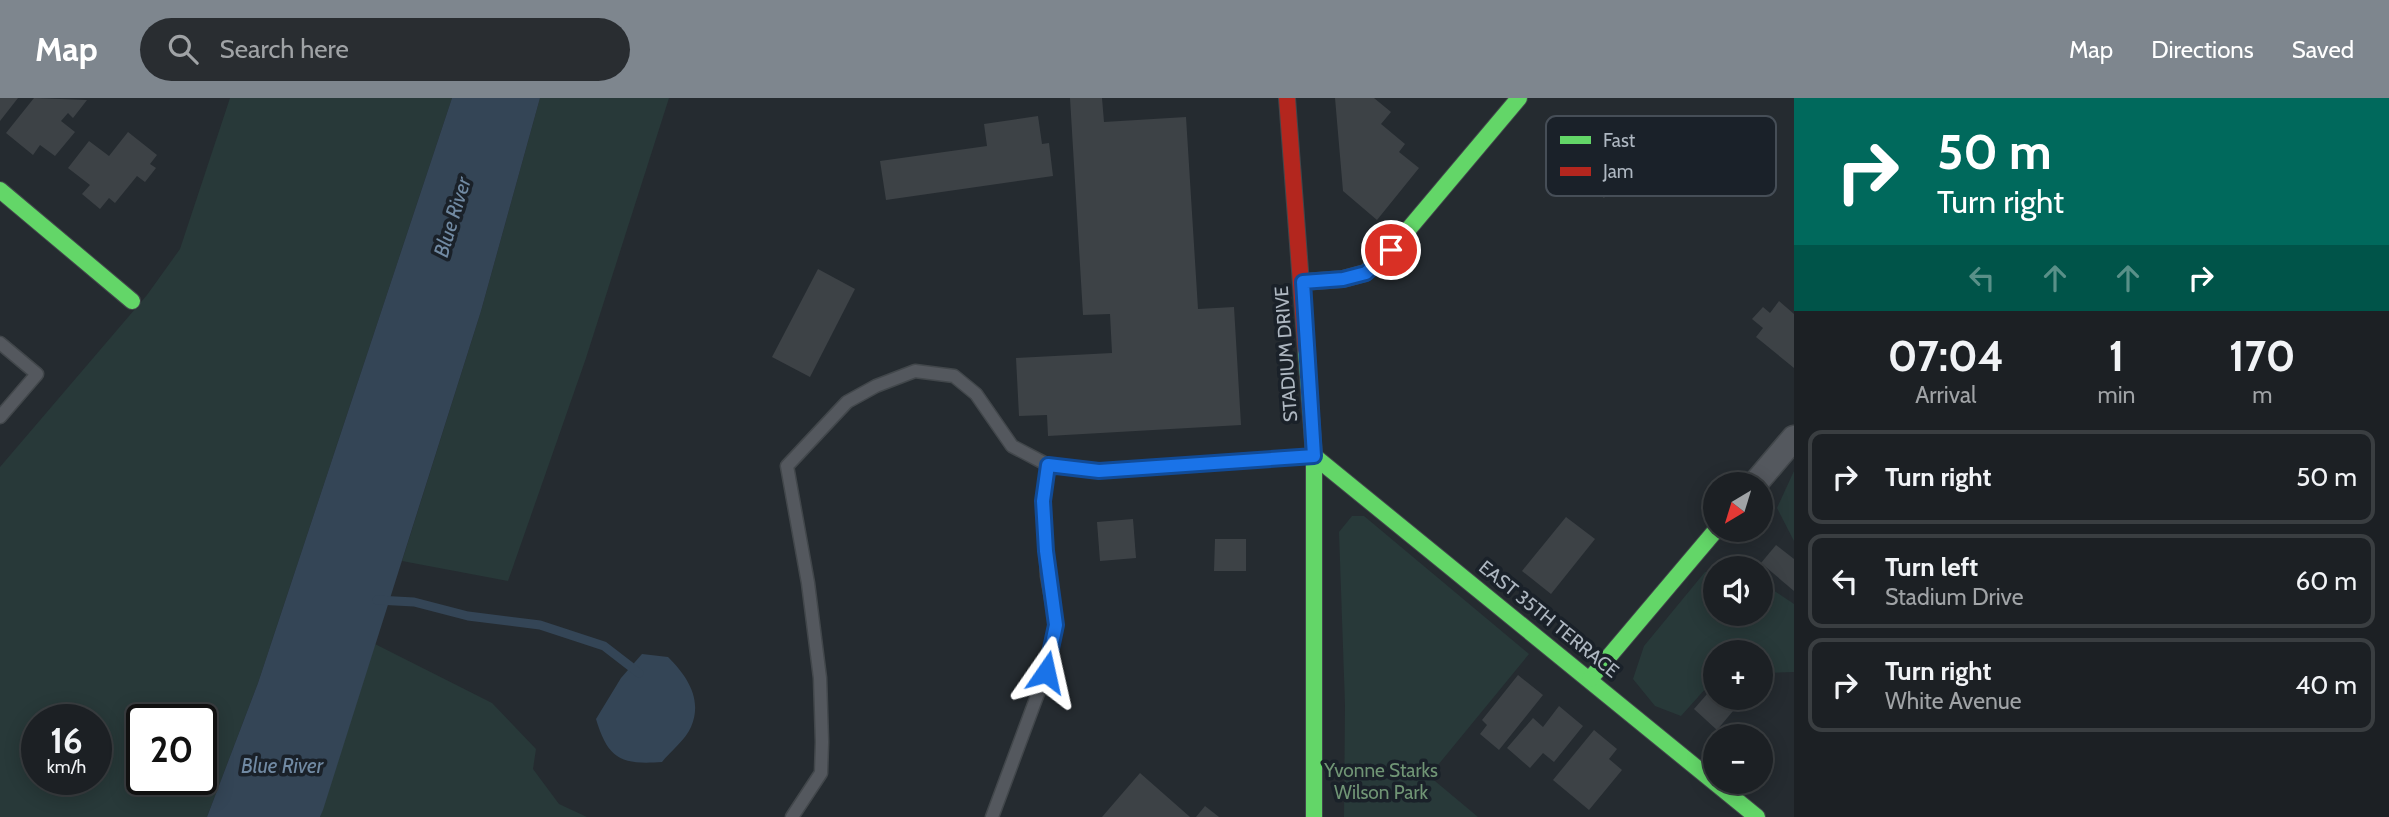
<!DOCTYPE html>
<html lang="en">
<head>
<meta charset="utf-8">
<style>
	body { margin:0; font-family:Cabin,sans-serif; background:#292d31; color:#f1f3f6; height:100vh; display:flex; flex-direction:column; font-size:26px; white-space:nowrap }
	* { box-sizing:border-box; margin:0 }
	p { font-size:23px; color:#a0a3a6 }
	.icon { flex:none; width:38px; height:38px; fill:none; stroke:currentColor; stroke-width:2; stroke-linecap:round; stroke-linejoin:round }
	.map { position:relative; flex:1; overflow:hidden }
	.drawer { display:flex; flex-direction:column; background:#1c2024; width:595px }
	.drawer>* { flex:none }
	.hud { background:#00695c; color:#fff; overflow:hidden }
	.needle { width:46px; rotate:218deg }
	.tools { position:absolute; left:1703px; top:374px; display:grid; gap:14px }
	.tools a { display:grid; place-items:center; width:70px; height:70px; border-radius:50%; background:#1c2024; box-shadow:0 4px 18px #0003,0 0 0 2px #3a3e41; font-size:35px }
	.speed { position:absolute; left:21px; top:606px; display:flex; gap:14px; font-size:35px; font-weight:700; text-align:center }
	.speed>* { display:grid; place-content:center; width:91px; height:91px; border-radius:50%; background:#1c2024; box-shadow:0 4px 18px #0003,0 0 0 2px #3a3e41; line-height:1 }
	.speed small { font-size:18px; font-weight:400 }
	.speed .limit { border:4px solid #111; border-radius:10px; background:#fff; color:#111 }
	.pin { position:absolute; display:grid; place-items:center; width:60px; height:60px; color:#fff; margin:-30px; border:4px solid #fff; border-radius:50%; box-shadow:0 2px 7px #0007 }
	.me { position:absolute; width:77px; margin:-38px; rotate:11deg; stroke-linejoin:round; filter:drop-shadow(0 0 5px #0008) }
	.turn { display:flex; align-items:center; gap:24px; height:147px; padding:0 28px; font-size:32px }
	.turn .icon { width:91px; height:91px; stroke-width:2.5 }
	.turn b { display:block; font-size:49px; line-height:60px }
	.lanes { display:flex; align-items:center; height:66px; padding:0 28px; background:#0003; justify-content:center; gap:35px; direction:ltr }
	.lanes .off { opacity:.35 }
	.eta { display:flex; justify-content:space-evenly; align-items:center; height:119px; text-align:center }
	.eta b { font-size:42px; font-weight:800; line-height:49px }
	ul { padding:0; list-style:none }
	li { display:flex; align-items:center; gap:21px; height:94px; margin:0 14px 10px; padding:0 14px; border:4px solid #3a3e41; border-radius:14px }
	li div { flex:1 }
	li b { display:block; font-size:26px }
	li em { font-style:normal }
	header { display:flex; align-items:center; gap:42px; box-sizing:border-box; height:98px; padding:0 35px; background:#7e868e; color:#fff }
	header strong { font-size:33px }
	nav { display:flex; gap:38px; margin-inline-start:auto; font-size:24px }
	.search { width:490px; height:63px; background:#292d31; display:flex; align-items:center; gap:18px; box-sizing:border-box; padding:0 24px; border-radius:38px; color:#a0a3a6; font-size:26px }
	main { display:flex; flex:1; min-height:0 }
	.map>svg:first-child { display:block }
	.green { fill:#283939; fill-rule:evenodd }
	.water { fill:#344556 }
	.lines { fill:none; stroke-linecap:round; stroke-linejoin:round }
	.stream { stroke:#344556; stroke-width:9 }
	.building { fill:#3d4246 }
	.lane-casing { stroke:#42474b; stroke-width:15 }
	.street-casing { stroke:#42474b; stroke-width:27 }
	.fast-casing { stroke:#42474b; stroke-width:18 }
	.jam-casing { stroke:#42474b; stroke-width:18 }
	.lane { stroke:#54585e; stroke-width:12 }
	.street { stroke:#54585e; stroke-width:24 }
	.fast { stroke:#63d668; stroke-width:16 }
	.jam { stroke:#b3261e; stroke-width:16 }
	.route-casing { stroke:#114b97; stroke-width:18 }
	.route { stroke:#1a73e8; stroke-width:12 }
	.labels { text-anchor:middle; dominant-baseline:central; stroke-width:7; stroke-linejoin:round; paint-order:stroke }
	.street-label { font-size:19px; fill:#aeb7c1; stroke:#1a2129 }
	.park-label { font-size:19px; fill:#709575; stroke:#1a2129 }
	.water-label { font-size:21px; font-style:italic; fill:#718aa3; stroke:#1a2129 }
	.key { fill:#1a2129; stroke:#464e57; stroke-width:2 }
	.key-label { font-size:19px; fill:#aeb7c1 }
</style>
</head>
<body>
<header>
<strong>Map</strong>
<div class="search"><svg class="icon" aria-label="search" viewBox="0 0 24 24"><circle cx="10" cy="10" r="6"/><path d="M15 15l6 6"/></svg>Search here</div>
<nav><a>Map</a><a>Directions</a><a>Saved</a></nav>
</header>
<main>
<div class="map">
<svg width="1794" height="719" viewBox="0 0 1794 719">
	<rect width="100%" height="100%" fill="#252b30"/>
	<g class="green">
		<path d="M230,0H452L258,585L207,719H0V369L147,197L180,151ZM37,621H96V681H37ZM142,621H201V681H142Z"/>
		<polygon points="540,0 669,0 586,260 508,483 402,463 481,213"/>
		<polygon points="1794,373 1794,443 1777,410"/>
		<polygon points="1352,418 1364,418 1529,556 1429,678 1478,719 1344,719 1345,607 1339,434"/>
		<polygon points="1715,472 1715,516 1760,516 1761,484 1794,506 1794,574 1761,575 1760,555 1715,555 1715,580 1681,618 1655,608 1633,581 1644,548 1705,474"/>
		<polygon points="375,546 492,605 536,651 533,671 559,706 587,719 320,719"/>
	</g>
	<g class="water">
		<polygon points="452,0 540,0 481,213 323,712 320,719 207,719 258,585"/>
		<path d="M642,556L668,559C687,578 703,601 691,629C686,641 670,654 662,664C621,667 608,661 596,621L621,580Z"/>
	</g>
	<g class="lines">
		<polyline class="stream" points="377,502 414,504 468,518 540,527 604,548 639,575"/>
	</g>
	<g class="building">
		<polygon points="0,0 18,0 0,23"/>
		<polygon points="34,0 87,2 73,20 68,15 61,23 75,34 55,58 40,47 33,57 6,35"/>
		<polygon points="1070,0 1102,0 1104,24 1186,19 1198,211 1234,209 1241,327 1048,338 1047,317 1019,318 1016,260 1112,255 1110,216 1083,217"/>
		<polygon points="1335,0 1374,0 1391,14 1381,26 1405,46 1399,54 1419,70 1377,122 1343,93"/>
		<polygon points="1038,18 1042,46 1049,45 1053,78 886,102 880,63 987,48 984,26"/>
		<polygon points="128,34 157,57 150,66 156,70 145,84 137,78 115,105 109,100 100,111 82,96 90,87 68,70 89,43 109,58"/>
		<polygon points="1579,36 1625,74 1604,100 1557,62"/>
		<polygon points="818,171 855,191 810,279 772,259"/>
		<polygon points="1779,203 1794,216 1794,270 1756,239 1763,230 1752,221 1763,209 1770,215"/>
		<polygon points="1566,419 1595,441 1551,496 1522,473"/>
		<polygon points="1133,421 1136,460 1100,463 1097,424"/>
		<polygon points="1215,441 1246,441 1246,473 1214,473"/>
		<polygon points="1776,447 1794,461 1794,493 1761,465"/>
		<polygon points="1518,577 1543,597 1499,652 1480,636 1487,627 1482,622"/>
		<polygon points="1715,587 1715,600 1744,600 1717,632 1694,611"/>
		<polygon points="1559,608 1583,628 1554,664 1543,655 1530,670 1507,650 1533,620 1543,629"/>
		<polygon points="1594,632 1617,651 1609,661 1622,672 1589,712 1553,682"/>
		<polygon points="1140,675 1190,719 1102,719"/>
		<polygon points="1205,708 1219,719 1196,719"/>
	</g>
	<g class="lines">
		<g class="lane-casing">
			<g id="lane">
				<polyline points="0,245 37,276 0,319"/>
				<polyline points="792,719 821,675 822,644 820,580 808,485 787,368 847,304 876,288 915,273 954,278 976,296 1012,348 1048,367 1099,373 1313,358"/>
				<polyline points="992,719 1046,574 1056,527 1047,478 1043,403 1048,367"/>
			</g>
		</g>
		<g class="street-casing">
			<polyline id="street" points="1754,387 1794,340"/>
		</g>
		<g class="fast-casing">
			<g id="fast">
				<polyline points="0,92 132,203"/>
				<polyline points="1303,184 1343,181 1365,175 1391,152 1519,0"/>
				<polyline points="1306,252 1314,358 1314,719"/>
				<polyline points="1314,358 1757,719"/>
				<polyline points="1590,581 1716,432"/>
			</g>
		</g>
		<g class="jam-casing">
			<polyline id="jam" points="1287,0 1306,252"/>
		</g>
		<use href="#lane" class="lane"/>
		<use href="#street" class="street"/>
		<use href="#fast" class="fast"/>
		<use href="#jam" class="jam"/>
	</g>
	<g class="lines">
		<g class="route-casing">
			<polyline id="route" points="1046,574 1056,527 1046,453 1043,403 1048,367 1099,373 1314,358 1303,184 1343,181 1366,175 1391,152"/>
		</g>
		<use href="#route" class="route"/>
	</g>
	<g class="labels">
		<g class="street-label">
			<text transform="translate(1286 256) rotate(-94)">STADIUM DRIVE</text>
			<text transform="translate(1549 521) rotate(39)">EAST 35TH TERRACE</text>
		</g>
		<g class="park-label">
			<text x="1381" y="672">Yvonne Starks<tspan x="1381" dy="22">Wilson Park</tspan></text>
		</g>
		<g class="water-label">
			<text transform="translate(452 119) rotate(-73)">Blue River</text>
			<text x="282" y="667">Blue River</text>
		</g>
	</g>
	<rect x="1546" y="18" width="230" height="80" rx="10" class="key"/>
	<rect x="1560" y="38" width="31" height="8" fill="#63d668"/>
	<rect x="1560" y="69" width="31" height="9" fill="#b3261e"/>
	<g class="key-label">
		<text x="1603" y="49">Fast</text>
		<text x="1603" y="80">Jam</text>
	</g>
</svg>
<div class="tools">
<a><svg class="needle" viewBox="-14 -14 28 28"><path d="M0-13l5 13h-10z" fill="#e53935"/><path d="M0 13l5-13h-10z" fill="#a0a3a6"/></svg></a>
<a><svg class="icon" aria-label="sound" viewBox="0 0 24 24"><path d="M4 9h4l5-4v14l-5-4H4zM17 9q2 3 0 6"/></svg></a>
<a>+</a>
<a>−</a>
</div>
<div class="speed"><div>16<small>km/h</small></div><div class="limit">20</div></div>
<div class="pin" style="left:1391px;top:152px;background:#d93025"><svg class="icon" aria-label="arrive" viewBox="0 0 24 24"><path d="M6 21V4h12l-3 4 3 4H6"/></svg></div>
<svg class="me" style="left:1046px;top:574px" viewBox="-20 -20 40 40"><path d="M0-17L14 15 0 8-14 15z" fill="#1a73e8" stroke="#fff" stroke-width="4"/></svg>
</div>
<section class="drawer">
<div class="hud">
<div class="turn"><svg class="icon" aria-label="right" viewBox="0 0 24 24"><path d="M7 20v-9h11M14 6l5 5-5 5"/></svg><div><b>50 m</b>Turn right</div></div>
<div class="lanes"><svg class="icon off" aria-label="left" viewBox="0 0 24 24"><path d="M17 20v-9H6M10 6l-5 5 5 5"/></svg><svg class="icon off" aria-label="ahead" viewBox="0 0 24 24"><path d="M12 20V5M6 11l6-6 6 6"/></svg><svg class="icon off" aria-label="ahead" viewBox="0 0 24 24"><path d="M12 20V5M6 11l6-6 6 6"/></svg><svg class="icon" aria-label="right" viewBox="0 0 24 24"><path d="M7 20v-9h11M14 6l5 5-5 5"/></svg></div>
</div>
<div class="eta">
<div><b>07:04</b><p>Arrival</p></div>
<div><b>1</b><p>min</p></div>
<div><b>170</b><p>m</p></div>
</div>
<ul>
<li><svg class="icon" aria-label="right" viewBox="0 0 24 24"><path d="M7 20v-9h11M14 6l5 5-5 5"/></svg><div><b>Turn right</b></div><em>50 m</em></li>
<li><svg class="icon" aria-label="left" viewBox="0 0 24 24"><path d="M17 20v-9H6M10 6l-5 5 5 5"/></svg><div><b>Turn left</b><p>Stadium Drive</p></div><em>60 m</em></li>
<li><svg class="icon" aria-label="right" viewBox="0 0 24 24"><path d="M7 20v-9h11M14 6l5 5-5 5"/></svg><div><b>Turn right</b><p>White Avenue</p></div><em>40 m</em></li>
</ul>
</section>
</main>
</body>
</html>
